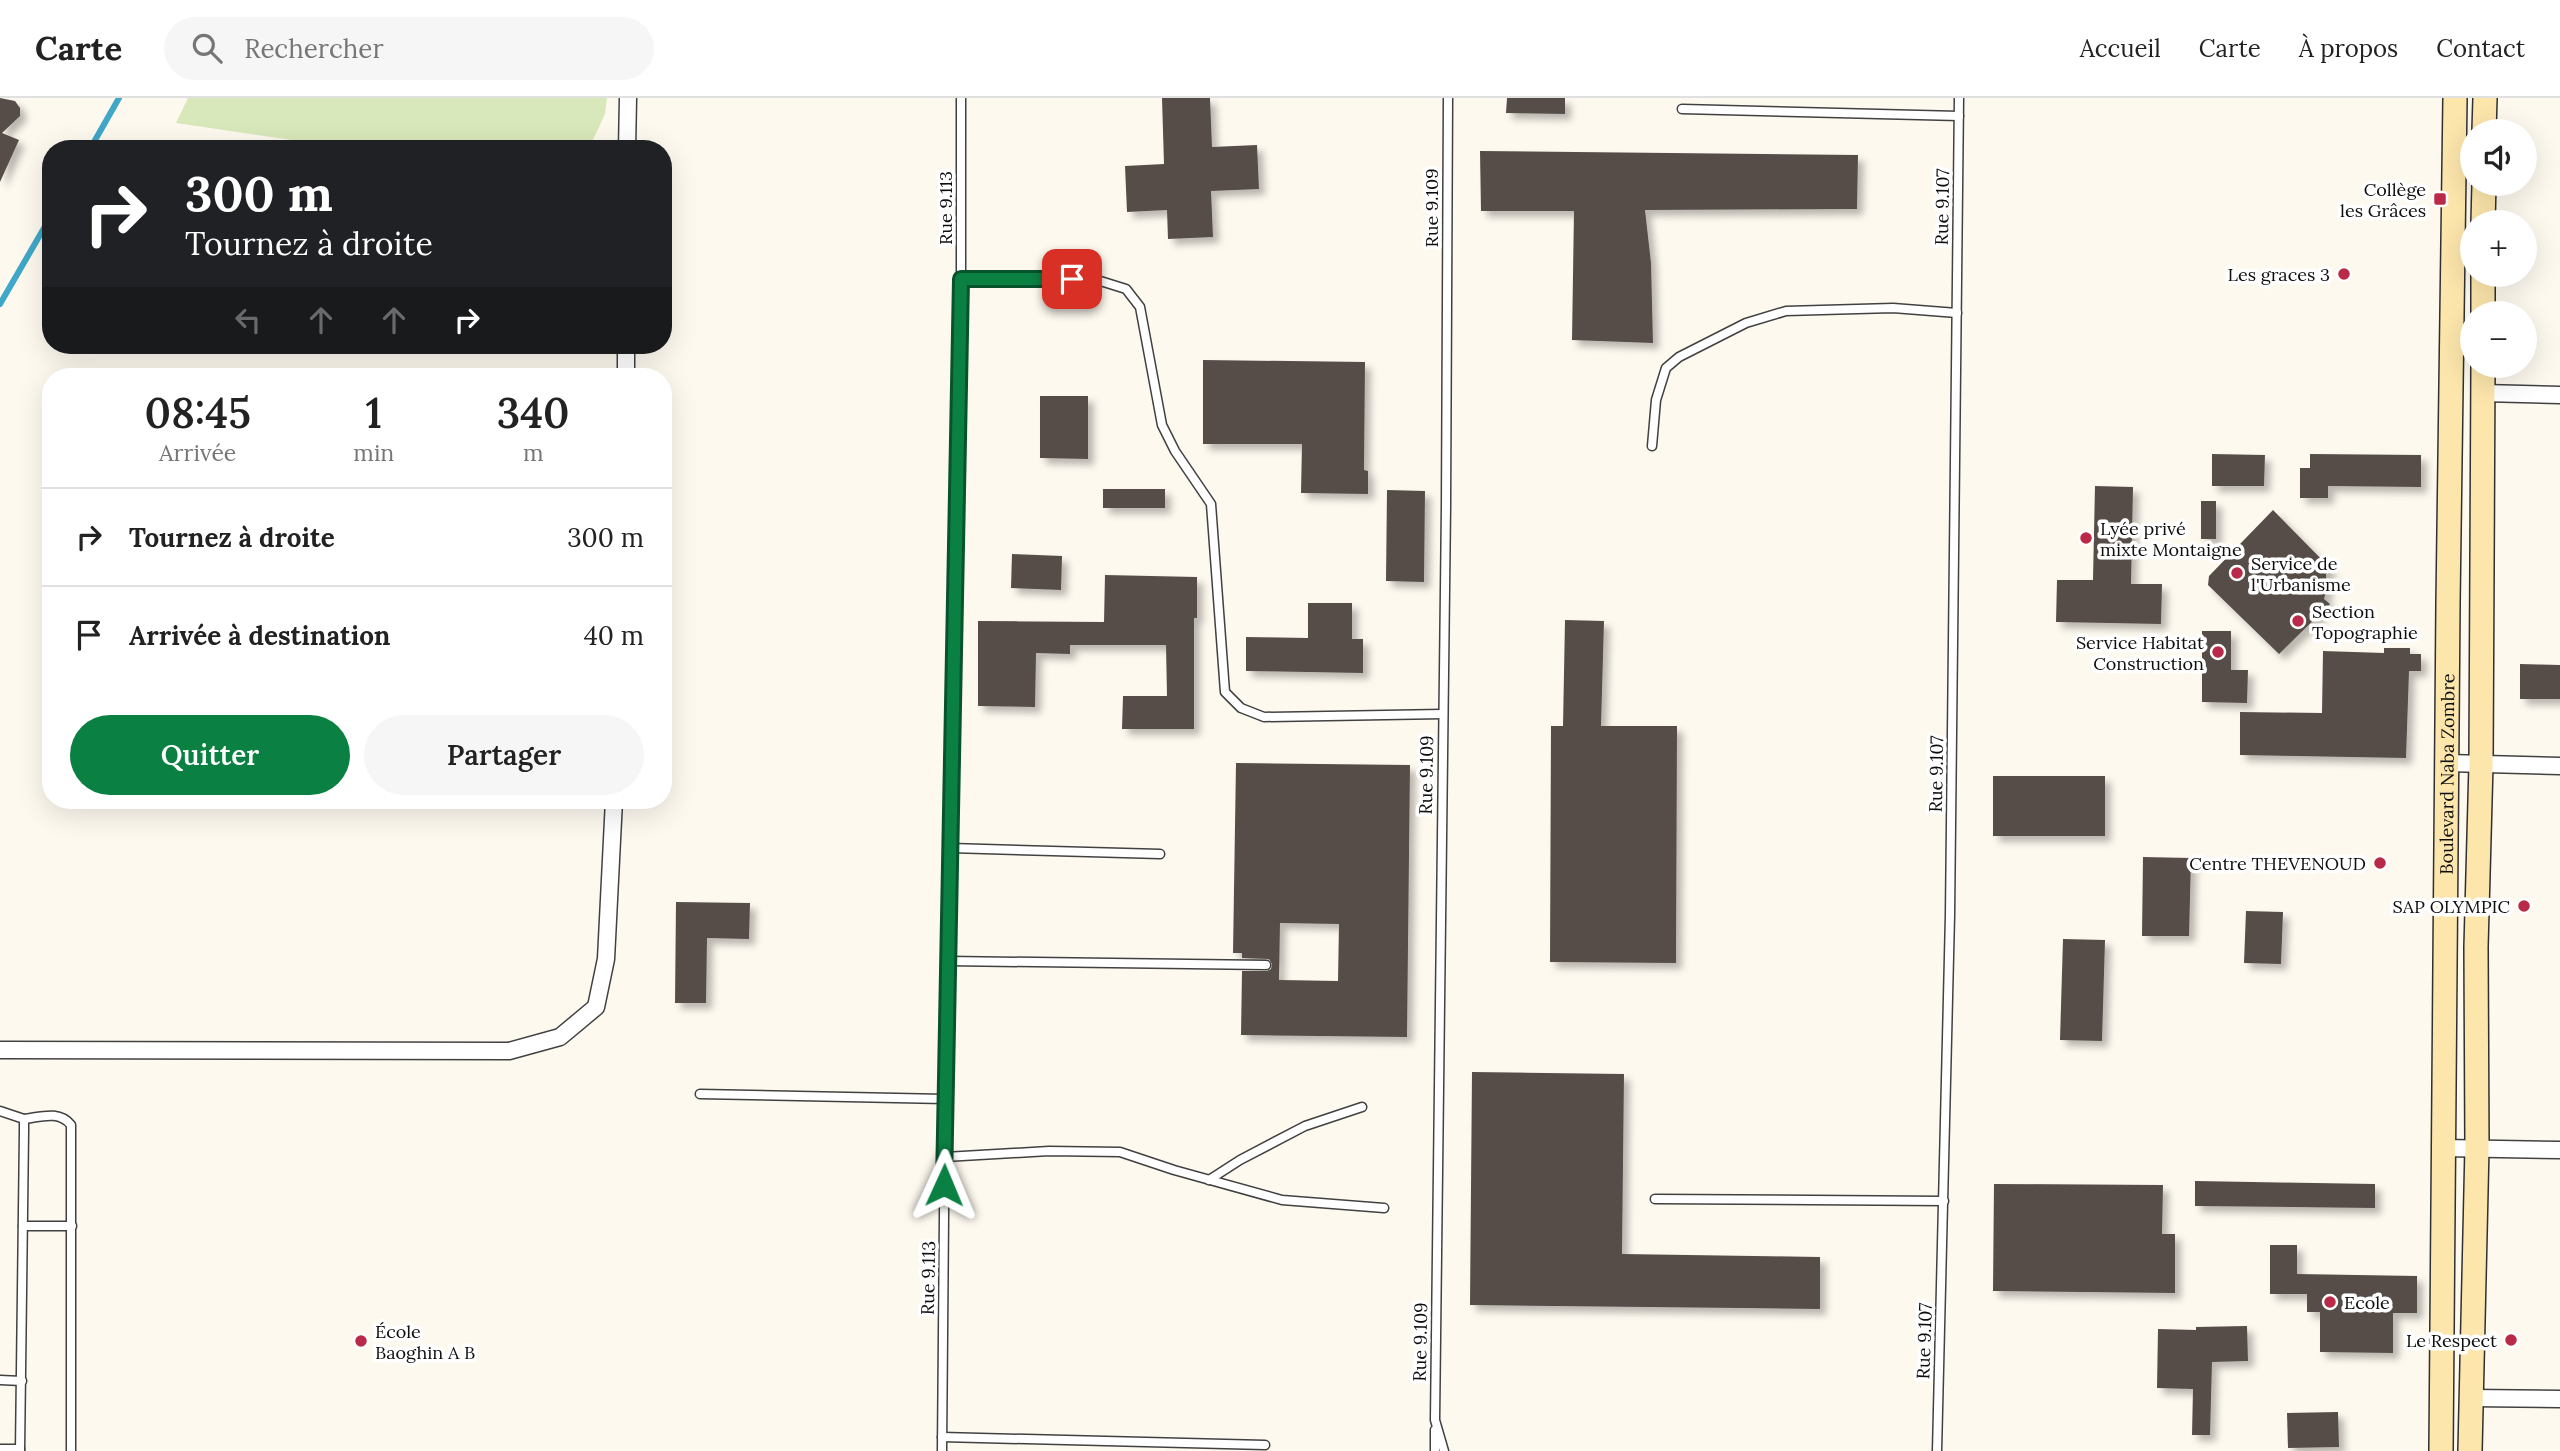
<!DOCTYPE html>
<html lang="fr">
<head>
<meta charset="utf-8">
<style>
	body { margin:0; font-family:Lora,serif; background:#f6f6f6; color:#222; height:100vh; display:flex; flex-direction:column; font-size:26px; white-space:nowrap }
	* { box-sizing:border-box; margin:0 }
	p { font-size:23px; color:#767676 }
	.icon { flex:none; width:38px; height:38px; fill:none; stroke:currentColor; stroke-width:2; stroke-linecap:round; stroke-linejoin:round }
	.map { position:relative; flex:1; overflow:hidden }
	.panel { position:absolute; left:42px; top:270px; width:630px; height:441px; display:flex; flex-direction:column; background:#fff; border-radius:28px; box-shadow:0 7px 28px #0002 }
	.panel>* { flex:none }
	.top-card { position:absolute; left:42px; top:42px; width:630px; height:214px; border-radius:28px; box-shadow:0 7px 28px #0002; background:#202124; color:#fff; overflow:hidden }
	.fabs { position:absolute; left:2460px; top:21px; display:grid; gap:14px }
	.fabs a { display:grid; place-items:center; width:77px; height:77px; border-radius:50%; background:#fff; box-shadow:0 7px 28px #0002; font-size:35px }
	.pin { position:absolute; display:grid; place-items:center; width:60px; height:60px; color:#fff; margin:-30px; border-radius:14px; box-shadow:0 4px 10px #0006 }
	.me { position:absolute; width:77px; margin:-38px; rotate:1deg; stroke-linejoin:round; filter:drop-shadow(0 0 5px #0008) }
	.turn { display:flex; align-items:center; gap:24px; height:147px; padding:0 28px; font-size:32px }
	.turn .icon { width:91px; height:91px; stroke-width:2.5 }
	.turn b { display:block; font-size:49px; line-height:60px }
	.lanes { display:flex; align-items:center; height:66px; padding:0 28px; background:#0003; justify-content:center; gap:35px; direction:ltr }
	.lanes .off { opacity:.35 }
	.eta { display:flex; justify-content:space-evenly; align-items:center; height:119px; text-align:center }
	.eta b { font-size:42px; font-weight:600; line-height:49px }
	.button { display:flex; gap:14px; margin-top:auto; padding:14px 28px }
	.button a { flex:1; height:80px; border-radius:42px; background:#0b8043; color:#fff; font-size:28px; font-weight:600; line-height:80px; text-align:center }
	.button a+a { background:#f6f6f6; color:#222 }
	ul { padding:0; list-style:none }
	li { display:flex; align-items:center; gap:21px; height:98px; padding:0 28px; border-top:2px solid #e0e0e0 }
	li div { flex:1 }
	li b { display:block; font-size:26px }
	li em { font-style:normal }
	header { display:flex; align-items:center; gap:42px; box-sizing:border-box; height:98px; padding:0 35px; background:#fff; border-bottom:2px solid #e0e0e0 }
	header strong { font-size:33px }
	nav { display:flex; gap:38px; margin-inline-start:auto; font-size:24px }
	.search { width:490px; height:63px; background:#f6f6f6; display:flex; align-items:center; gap:18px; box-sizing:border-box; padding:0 24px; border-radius:38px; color:#767676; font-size:26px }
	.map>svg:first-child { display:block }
	.green { fill:#d9e8ba }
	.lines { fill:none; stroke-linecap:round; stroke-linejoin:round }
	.stream { stroke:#3fa7c8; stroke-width:6 }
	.building { fill:#564d4a; fill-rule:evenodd; filter:url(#shadow) }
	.service-casing { stroke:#414141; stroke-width:11 }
	.minor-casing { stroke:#414141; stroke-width:19 }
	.secondary-casing { stroke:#303030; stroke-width:26 }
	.service { stroke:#fff; stroke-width:8 }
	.minor { stroke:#fff; stroke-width:16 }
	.secondary { stroke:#fce6ac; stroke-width:23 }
	.route-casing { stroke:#07532c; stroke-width:18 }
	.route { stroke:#0b8043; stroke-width:12 }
	.poi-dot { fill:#b92a48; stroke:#fff; stroke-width:2.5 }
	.labels { text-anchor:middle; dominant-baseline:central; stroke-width:7; stroke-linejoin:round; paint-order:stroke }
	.poi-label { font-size:18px; fill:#0e0e0e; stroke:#fff; text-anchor:end }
	.street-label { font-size:18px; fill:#0e0e0e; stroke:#fff }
</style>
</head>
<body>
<header>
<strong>Carte</strong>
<div class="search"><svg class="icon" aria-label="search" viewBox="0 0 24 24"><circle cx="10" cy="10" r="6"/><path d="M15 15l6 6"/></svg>Rechercher</div>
<nav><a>Accueil</a><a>Carte</a><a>À propos</a><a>Contact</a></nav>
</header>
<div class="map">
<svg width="2560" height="1353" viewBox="0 0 2560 1353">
	<defs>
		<filter id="shadow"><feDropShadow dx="6" dy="6" stdDeviation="3.5" flood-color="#0004"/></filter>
	</defs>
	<rect width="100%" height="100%" fill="#fef9ef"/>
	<polygon class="green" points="188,0 607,0 605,16 592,44 325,47 176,25"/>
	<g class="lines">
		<g class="stream">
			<polyline points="90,51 119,0"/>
			<polyline points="0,206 51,118"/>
		</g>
	</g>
	<g class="building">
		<polygon points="0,0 15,3 20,10 20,18 2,35 19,42 0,84"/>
		<polygon points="1162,0 1210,0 1212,49 1257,47 1259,91 1211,93 1213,139 1168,141 1167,112 1127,114 1125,68 1164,66"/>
		<polygon points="1507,0 1565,0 1565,16 1506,15"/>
		<polygon points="1480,53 1858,57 1857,111 1645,112 1651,165 1653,245 1572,242 1574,113 1481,113"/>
		<polygon points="1203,262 1365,264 1364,372 1368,373 1368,396 1301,395 1302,346 1203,346"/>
		<polygon points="1040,298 1088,298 1088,361 1040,360"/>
		<polygon points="2212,356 2265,357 2264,388 2212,388"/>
		<polygon points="2310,356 2421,357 2421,389 2328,388 2328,400 2300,400 2300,370 2310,370"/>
		<polygon points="2095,388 2133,389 2131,486 2162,486 2161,526 2056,524 2057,482 2093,482"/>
		<rect x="1103" y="391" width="62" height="19"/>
		<polygon points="1387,392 1425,393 1424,484 1386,483"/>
		<rect x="2201" y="403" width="15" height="38"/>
		<polygon points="2273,412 2331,471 2326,476 2327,491 2324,501 2330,506 2279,556 2208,487 2209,478"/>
		<polygon points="1012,456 1062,458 1061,492 1011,490"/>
		<polygon points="1105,477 1197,479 1197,520 1194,520 1194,631 1122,631 1123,598 1167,598 1166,547 1070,547 1070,556 1036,555 1035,609 978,608 978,523 1104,524"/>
		<polygon points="1308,505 1352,505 1352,541 1363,541 1363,575 1246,573 1246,539 1308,540"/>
		<polygon points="1565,522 1604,523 1601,628 1677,628 1676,865 1550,864 1551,628 1563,628"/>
		<polygon points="2202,533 2231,533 2231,572 2248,572 2247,605 2202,604"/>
		<polygon points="2384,550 2410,550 2410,556 2421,556 2421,573 2409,573 2406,660 2240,657 2240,614 2322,615 2323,553 2384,555"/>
		<polygon points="2520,566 2560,567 2560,601 2520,601"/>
		<path d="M1236,665L1410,667L1407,939L1241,937L1242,873H1267L1271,871L1272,866L1269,861L1242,860V855H1233ZM1280,825L1339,826L1338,883L1279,882Z"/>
		<rect x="1993" y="678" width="112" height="60"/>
		<polygon points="2143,759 2191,760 2189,838 2142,838"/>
		<polygon points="676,804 750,805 749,841 707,840 706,905 675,905"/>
		<polygon points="2246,813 2283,814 2281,866 2244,865"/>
		<polygon points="2063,841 2105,842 2102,943 2060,942"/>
		<polygon points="1472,974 1624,976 1622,1156 1820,1159 1820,1211 1470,1207"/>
		<polygon points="2195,1083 2375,1086 2375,1110 2195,1108"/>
		<polygon points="1994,1086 2163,1087 2162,1136 2175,1136 2175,1195 1993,1193"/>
		<polygon points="2270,1147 2297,1147 2297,1176 2417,1178 2417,1215 2393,1215 2393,1255 2320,1254 2320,1214 2307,1214 2307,1196 2270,1196"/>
		<polygon points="2247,1228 2248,1263 2212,1264 2210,1337 2192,1337 2193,1291 2157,1290 2158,1231 2196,1232 2196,1229"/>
		<polygon points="2338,1314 2339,1349 2288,1350 2287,1315"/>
	</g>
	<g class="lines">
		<g class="service-casing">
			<g id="service">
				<polyline points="1682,11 1959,18"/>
				<polyline points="961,181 1094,181 1126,191 1140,209 1162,327 1175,353 1211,406 1225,594 1241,610 1264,619 1443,616"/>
				<polyline points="1652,348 1656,302 1666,270 1679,259 1746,225 1786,213 1893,210 1957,215"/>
				<polyline points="950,750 1160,756"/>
				<polyline points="948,863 1266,867"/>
				<polyline points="700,996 945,1001"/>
				<polyline points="0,1013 24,1021 24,1033 20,1353"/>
				<path d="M24,1021C41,1019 59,1012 71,1027V1353"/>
				<polyline points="945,1059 1049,1053 1120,1054 1174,1072 1282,1102 1384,1110"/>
				<polyline points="1209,1082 1240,1062 1305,1028 1362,1009"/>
				<polyline points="1655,1101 1944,1103"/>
				<polyline points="23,1128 72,1128"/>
				<polyline points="0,1282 22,1283"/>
				<polyline points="1435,1332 1435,1353"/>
				<polyline points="942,1339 1265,1347"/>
				<polyline points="0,1351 20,1351"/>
				<polyline points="942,1353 945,1001 961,181 961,0"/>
				<polyline points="1444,1353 1435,1322 1446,408 1448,0"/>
				<polyline points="1937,1353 1950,817 1959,0"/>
			</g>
		</g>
		<g class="minor-casing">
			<g id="minor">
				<polyline points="627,51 628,0"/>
				<polyline points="626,278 626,247"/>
				<polyline points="2483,295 2560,297"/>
				<polyline points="2447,665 2560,668"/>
				<polyline points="0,952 509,953 560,939 596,909 606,861 614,702"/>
				<polyline points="2443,1050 2560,1052"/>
				<polyline points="2471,1300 2560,1301"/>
			</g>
		</g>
		<g class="secondary-casing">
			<g id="secondary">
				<polyline points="2484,33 2485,0"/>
				<polyline points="2483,124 2484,86"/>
				<polyline points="2483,215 2483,177"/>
				<path id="s1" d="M2441,1353L2448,505L2455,0"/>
				<polyline points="2470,1353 2477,1049 2476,849 2481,666 2483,268"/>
			</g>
		</g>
		<use href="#service" class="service"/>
		<use href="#minor" class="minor"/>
		<use href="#secondary" class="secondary"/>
	</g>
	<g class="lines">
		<g class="route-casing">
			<polyline id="route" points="944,1087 961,181 1072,181"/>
		</g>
		<use href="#route" class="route"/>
	</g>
	<g class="poi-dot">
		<rect x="2433" y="94" width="14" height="14" rx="3.5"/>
		<circle cx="2344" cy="176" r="7"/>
		<circle cx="2086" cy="440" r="7"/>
		<circle cx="2237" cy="475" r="7"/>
		<circle cx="2298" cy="523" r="7"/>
		<circle cx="2218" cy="554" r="7"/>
		<circle cx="2380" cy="765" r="7"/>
		<circle cx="2524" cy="808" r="7"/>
		<circle cx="2330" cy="1204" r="7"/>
		<circle cx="2511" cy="1242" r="7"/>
		<circle cx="361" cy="1243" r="7"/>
	</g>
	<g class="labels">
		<g class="poi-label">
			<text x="2426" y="91">Collège<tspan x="2426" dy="21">les Grâces</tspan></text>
			<text x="2330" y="176">Les graces 3</text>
			<text x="2100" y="430" text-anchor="start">Lyée privé<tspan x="2100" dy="21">mixte Montaigne</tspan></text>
			<text x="2251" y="465" text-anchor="start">Service de<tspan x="2251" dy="21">l'Urbanisme</tspan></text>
			<text x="2312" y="513" text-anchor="start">Section<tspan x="2312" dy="21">Topographie</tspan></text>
			<text x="2204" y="544">Service Habitat<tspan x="2204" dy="21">Construction</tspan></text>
			<text x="2366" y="765">Centre THEVENOUD</text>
			<text x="2510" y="808">SAP OLYMPIC</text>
			<text x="2344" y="1204" text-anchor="start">Ecole</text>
			<text x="375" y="1233" text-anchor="start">École<tspan x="375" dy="21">Baoghin A B</tspan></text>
			<text x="2497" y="1242">Le Respect</text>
		</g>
		<g class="street-label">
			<text transform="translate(1942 109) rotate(-89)">Rue 9.107</text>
			<text transform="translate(945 110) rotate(-90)">Rue 9.113</text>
			<text transform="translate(1431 110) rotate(-90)">Rue 9.109</text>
			<text transform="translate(1936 676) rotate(-89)">Rue 9.107</text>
			<text stroke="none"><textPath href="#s1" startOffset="677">Boulevard Naba Zombre</textPath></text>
			<text transform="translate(1426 677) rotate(-89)">Rue 9.109</text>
			<text transform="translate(928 1180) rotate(-89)">Rue 9.113</text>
			<text transform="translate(1924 1243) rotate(-88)">Rue 9.107</text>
			<text transform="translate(1420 1244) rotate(-89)">Rue 9.109</text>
		</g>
	</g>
</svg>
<div class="fabs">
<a><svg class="icon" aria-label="sound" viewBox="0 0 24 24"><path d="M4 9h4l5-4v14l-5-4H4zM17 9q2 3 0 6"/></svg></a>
<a>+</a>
<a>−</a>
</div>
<div class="pin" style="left:1072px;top:181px;background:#d93025"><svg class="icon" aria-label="arrive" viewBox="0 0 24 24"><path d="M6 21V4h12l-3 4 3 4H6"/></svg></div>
<svg class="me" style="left:944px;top:1087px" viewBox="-20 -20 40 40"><path d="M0-17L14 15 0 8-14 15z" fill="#0b8043" stroke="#fff" stroke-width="4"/></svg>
<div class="top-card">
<div class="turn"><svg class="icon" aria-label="right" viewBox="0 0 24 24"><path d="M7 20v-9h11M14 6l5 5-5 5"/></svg><div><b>300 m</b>Tournez à droite</div></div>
<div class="lanes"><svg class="icon off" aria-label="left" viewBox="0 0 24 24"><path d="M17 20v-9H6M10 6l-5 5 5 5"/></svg><svg class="icon off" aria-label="ahead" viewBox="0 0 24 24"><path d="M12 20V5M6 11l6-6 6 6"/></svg><svg class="icon off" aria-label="ahead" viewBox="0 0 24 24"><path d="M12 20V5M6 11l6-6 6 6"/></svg><svg class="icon" aria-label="right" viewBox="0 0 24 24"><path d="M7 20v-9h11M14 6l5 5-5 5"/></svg></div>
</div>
<section class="panel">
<div class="eta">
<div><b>08:45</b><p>Arrivée</p></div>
<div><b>1</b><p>min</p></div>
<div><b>340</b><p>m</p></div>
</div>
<ul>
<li><svg class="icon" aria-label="right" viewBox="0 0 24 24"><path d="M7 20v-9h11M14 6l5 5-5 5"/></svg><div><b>Tournez à droite</b></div><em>300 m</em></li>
<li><svg class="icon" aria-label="arrive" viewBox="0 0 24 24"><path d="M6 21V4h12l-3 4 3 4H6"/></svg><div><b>Arrivée à destination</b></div><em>40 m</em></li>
</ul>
<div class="button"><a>Quitter</a><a>Partager</a></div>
</section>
</div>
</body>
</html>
